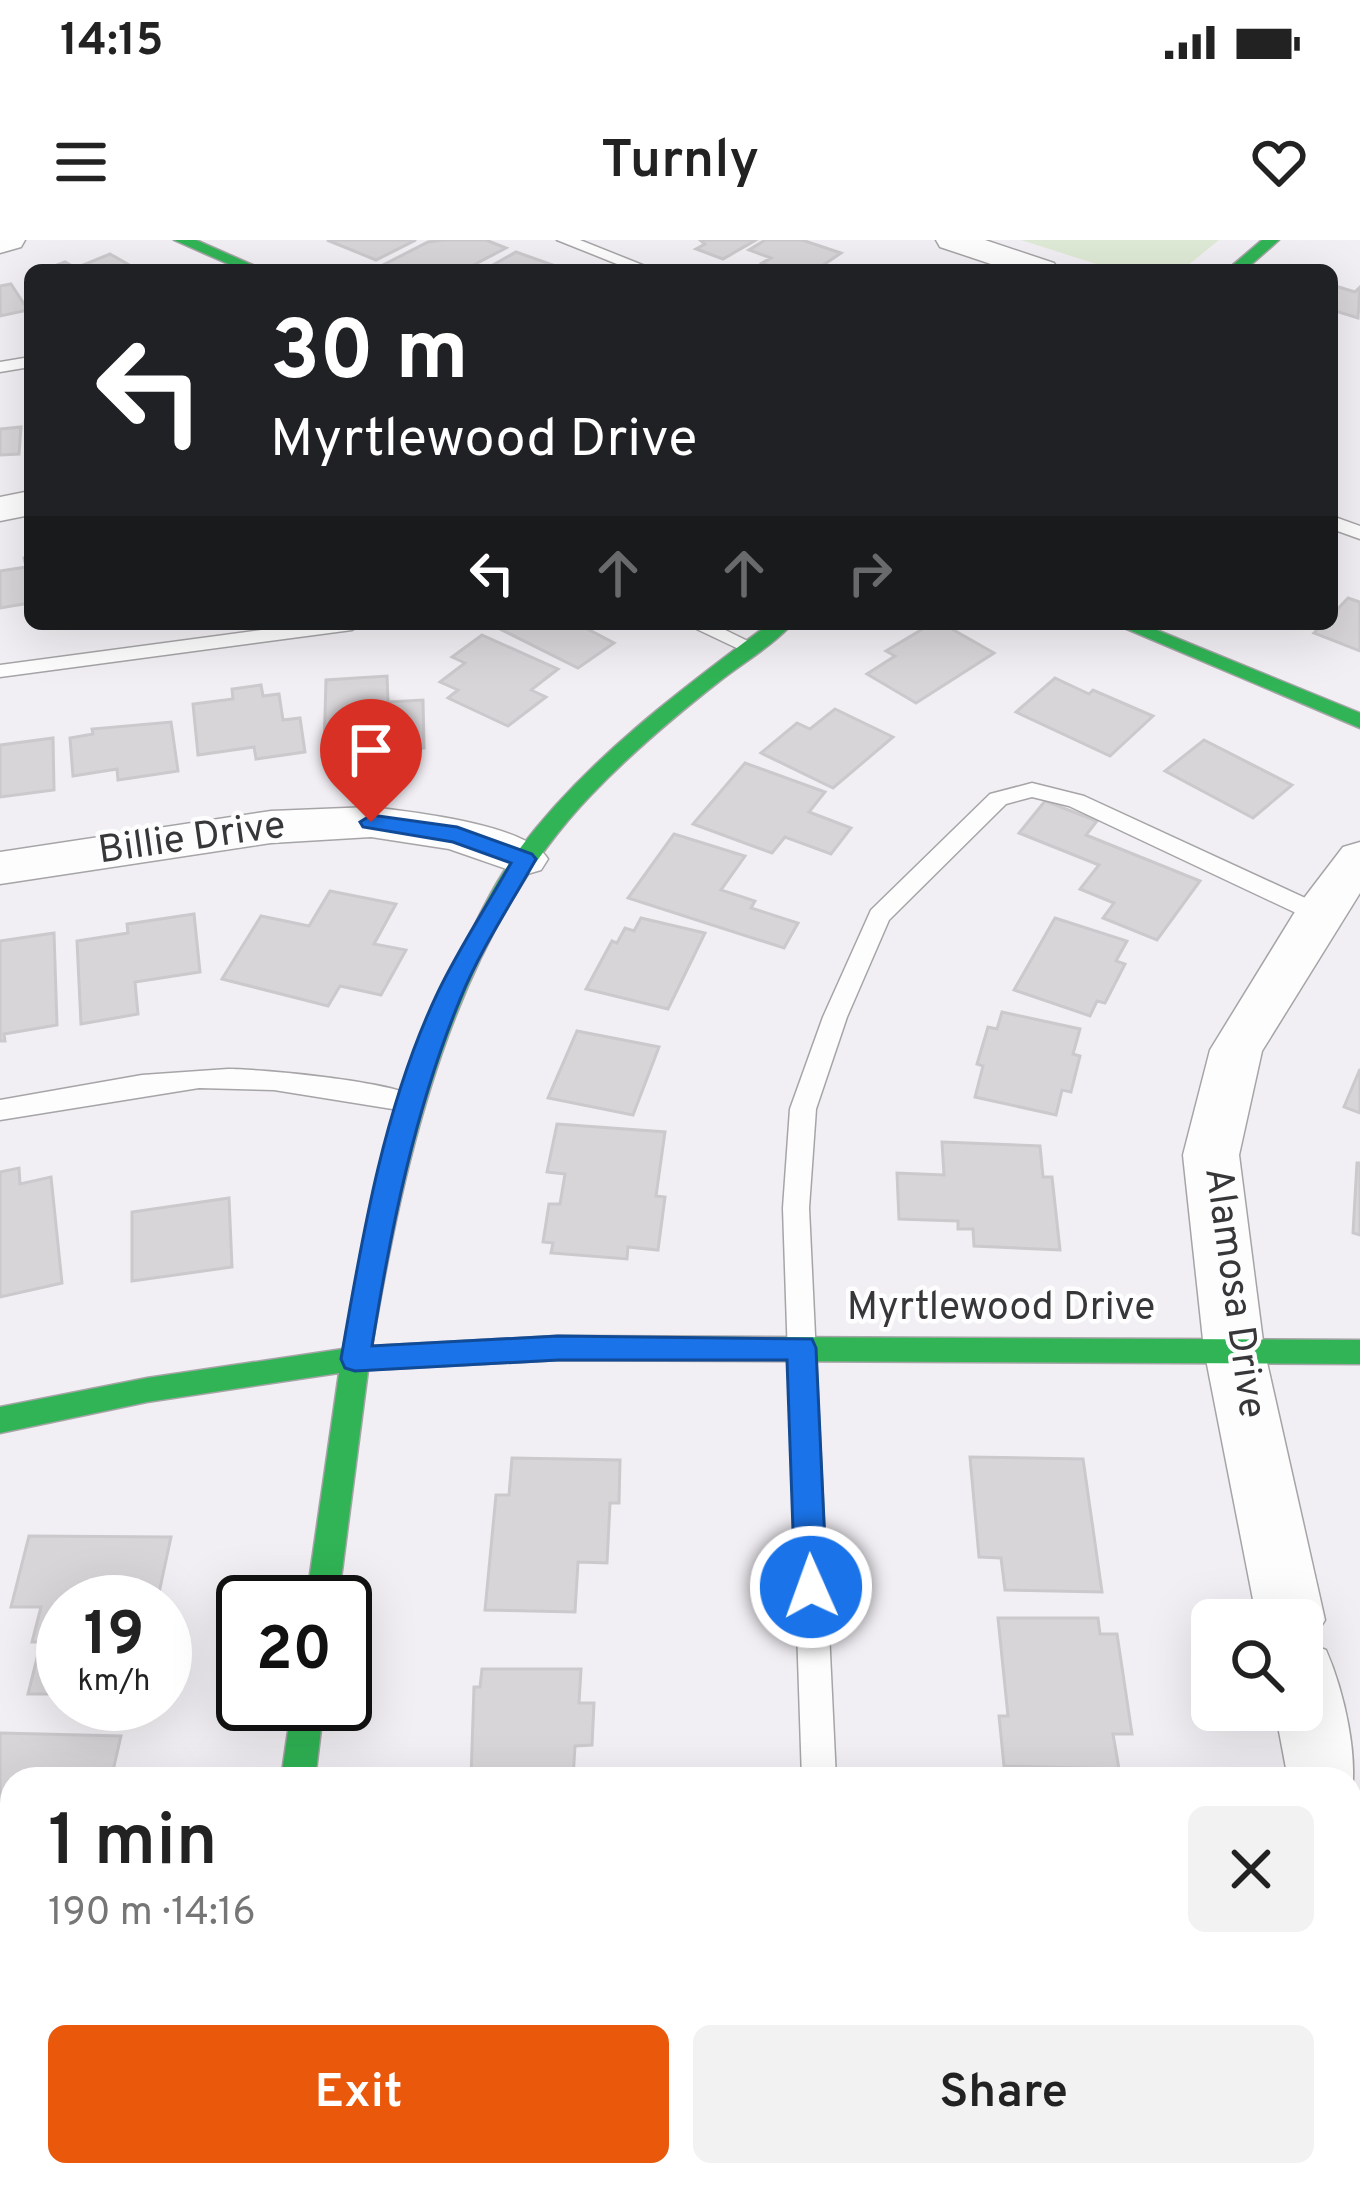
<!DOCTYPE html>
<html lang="en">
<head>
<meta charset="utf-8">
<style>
	body { margin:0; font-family:Overpass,sans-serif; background:#f2f2f2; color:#222; height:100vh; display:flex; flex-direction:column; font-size:45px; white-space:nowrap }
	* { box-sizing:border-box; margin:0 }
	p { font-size:39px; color:#767676 }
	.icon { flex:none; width:66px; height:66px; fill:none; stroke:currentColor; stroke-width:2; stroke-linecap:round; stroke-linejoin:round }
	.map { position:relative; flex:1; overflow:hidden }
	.drawer { position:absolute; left:0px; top:1527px; width:1362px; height:420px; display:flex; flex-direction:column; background:#fff; border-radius:36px 36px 0 0; box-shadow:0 12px 48px #0002 }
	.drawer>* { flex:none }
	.guide { position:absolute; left:24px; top:24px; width:1314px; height:366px; border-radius:18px; box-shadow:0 12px 48px #0002; background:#202124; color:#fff; overflow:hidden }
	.controls { position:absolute; left:1191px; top:1359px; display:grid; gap:24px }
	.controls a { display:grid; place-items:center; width:132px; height:132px; border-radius:18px; background:#fff; box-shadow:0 12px 48px #0002; font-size:60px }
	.speed { position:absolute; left:36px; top:1335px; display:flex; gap:24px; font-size:60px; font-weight:700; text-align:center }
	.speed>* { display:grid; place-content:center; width:156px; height:156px; border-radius:50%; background:#fff; box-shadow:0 12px 48px #0002; line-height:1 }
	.speed small { font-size:30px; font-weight:400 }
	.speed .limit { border:6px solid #111; border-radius:18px; background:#fff; color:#111 }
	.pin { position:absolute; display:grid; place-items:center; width:102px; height:102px; color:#fff; margin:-123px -51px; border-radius:50% 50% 50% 0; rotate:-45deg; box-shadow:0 0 12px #0007 }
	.pin .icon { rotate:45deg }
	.me { position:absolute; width:132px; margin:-66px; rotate:358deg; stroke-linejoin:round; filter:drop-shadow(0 0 9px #0008) }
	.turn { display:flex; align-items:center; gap:42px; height:252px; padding:0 48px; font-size:54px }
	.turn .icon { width:156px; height:156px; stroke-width:2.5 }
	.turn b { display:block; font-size:84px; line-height:102px }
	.lanes { display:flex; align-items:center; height:114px; padding:0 48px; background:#0003; justify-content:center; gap:60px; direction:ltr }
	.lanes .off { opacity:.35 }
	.round { display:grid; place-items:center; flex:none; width:126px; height:126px; border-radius:18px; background:#f2f2f2 }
	.overview { display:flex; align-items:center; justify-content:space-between; height:204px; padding:0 48px }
	h1 { font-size:72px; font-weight:600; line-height:90px }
	.button { display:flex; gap:24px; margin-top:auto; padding:24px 48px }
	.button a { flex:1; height:138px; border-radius:18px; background:#ea580c; color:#fff; font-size:48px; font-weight:600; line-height:138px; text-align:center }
	.button a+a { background:#f2f2f2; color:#222 }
	.status { display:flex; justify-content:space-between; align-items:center; height:84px; padding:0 60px; background:#fff; direction:ltr }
	.status svg { height:33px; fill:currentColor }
	header { display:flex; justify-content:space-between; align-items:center; height:156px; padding:0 48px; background:#fff; font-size:54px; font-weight:600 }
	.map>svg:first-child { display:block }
	.green { fill:#dfead6 }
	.building { fill:#d8d5d9; stroke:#cbc9cc; stroke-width:3 }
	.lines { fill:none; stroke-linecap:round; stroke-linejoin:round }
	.lane-casing { stroke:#a6a4a7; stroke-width:3 }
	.street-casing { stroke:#a6a4a7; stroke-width:3 }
	.fast-casing { stroke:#a6a4a7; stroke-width:3 }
	.slow-casing { stroke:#a6a4a7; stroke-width:3 }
	.lane { fill:#fdfdfd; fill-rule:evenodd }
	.street { fill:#fdfdfd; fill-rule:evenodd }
	.fast { fill:#30b455; fill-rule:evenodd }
	.slow { fill:#ff9f0a; fill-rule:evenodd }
	.route { fill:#1a73e8; stroke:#114b97; stroke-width:3 }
	.labels { text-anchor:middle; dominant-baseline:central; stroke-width:9; stroke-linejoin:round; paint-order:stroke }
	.street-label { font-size:39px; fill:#373638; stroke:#fefdfe }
</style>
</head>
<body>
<div class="status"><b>14:15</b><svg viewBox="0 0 49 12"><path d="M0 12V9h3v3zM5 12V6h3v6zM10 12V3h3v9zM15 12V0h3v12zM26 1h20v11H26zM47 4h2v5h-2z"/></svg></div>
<header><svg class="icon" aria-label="menu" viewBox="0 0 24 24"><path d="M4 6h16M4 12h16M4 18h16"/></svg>Turnly<svg class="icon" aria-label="heart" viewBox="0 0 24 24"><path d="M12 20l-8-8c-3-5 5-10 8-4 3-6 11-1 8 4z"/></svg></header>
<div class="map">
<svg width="1360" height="1947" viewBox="0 0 1360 1947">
	<rect width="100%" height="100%" fill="#f2eff4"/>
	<polygon class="green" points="1021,0 1219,0 1182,30 1115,30"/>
	<g class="building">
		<polygon points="327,0 416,0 376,20"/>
		<polygon points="443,0 486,0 506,8 464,30 381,26 428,2"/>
		<polygon points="756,0 723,19 696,9 705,4 700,0"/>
		<polygon points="765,0 802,0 841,13 816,30 768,30 773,27 762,23 771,18 749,10"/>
		<polygon points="516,12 553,25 544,30 484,30"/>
		<polygon points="110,14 138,30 44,30 65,22 76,28"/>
		<polygon points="11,44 28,70 0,76 0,46"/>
		<polygon points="1332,45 1355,52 1360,47 1358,78 1332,70"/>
		<polygon points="21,187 19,214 0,215 0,189"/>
		<polygon points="30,317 30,363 0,368 0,331 26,327 24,318"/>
		<polygon points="1348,358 1360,362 1360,411 1314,393 1323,384 1332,384 1332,375"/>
		<polygon points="500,384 578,384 614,403 578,428 496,387"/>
		<polygon points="931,384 943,384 994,413 916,463 867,434 895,416 886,411"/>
		<polygon points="482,395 558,429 531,450 546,457 508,486 448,458 458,450 440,442 465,423 452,417"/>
		<polygon points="387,436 388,462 423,460 424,508 324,509 326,440"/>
		<polygon points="1055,438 1089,454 1093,450 1153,476 1110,516 1016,472"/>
		<polygon points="261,445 263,456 279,454 283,480 300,478 305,512 256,519 254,507 198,515 193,464 233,459 232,449"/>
		<polygon points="835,469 893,497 833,548 761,513 797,483 810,489"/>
		<polygon points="171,482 178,531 118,540 117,529 73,536 70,498 93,494 92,489"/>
		<polygon points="53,498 54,550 0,557 0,505"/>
		<polygon points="1204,500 1292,545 1253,578 1165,531"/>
		<polygon points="745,523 825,552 809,572 851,588 831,614 785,597 772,613 693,584"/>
		<polygon points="1045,561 1097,581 1086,595 1200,641 1157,700 1103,678 1114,663 1080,649 1099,625 1019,593"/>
		<polygon points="674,594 745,616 721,650 755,661 751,668 798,683 784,708 628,658"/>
		<polygon points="330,651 396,664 374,704 406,710 381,755 340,746 328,766 222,739 261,676 309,686"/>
		<polygon points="194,674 200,732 135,742 138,774 81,784 77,701 128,693 127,684"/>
		<polygon points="641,678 705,693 668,769 586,749 612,701 617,703 625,688 634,691"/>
		<polygon points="1055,678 1127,701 1116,721 1125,724 1105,763 1097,761 1090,776 1014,750"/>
		<polygon points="54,693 57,785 4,794 5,801 0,801 0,701"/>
		<polygon points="1002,772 1080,789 1073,814 1080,816 1071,852 1062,850 1056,875 975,857 983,826 977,824 988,787 997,789"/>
		<polygon points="577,791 659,807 633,875 548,858"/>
		<polygon points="1360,829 1360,873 1344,867"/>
		<polygon points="557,884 665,892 656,956 665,957 658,1010 628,1007 627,1019 551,1013 553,1003 543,1002 549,964 560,964 565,934 547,932"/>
		<polygon points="942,902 1040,906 1043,937 1052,937 1060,1010 974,1006 973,989 958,989 958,981 899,979 897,933 944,935"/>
		<polygon points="1357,923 1360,923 1360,995 1353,993"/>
		<polygon points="19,928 20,944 51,937 62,1043 0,1057 0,932"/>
		<polygon points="229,958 232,1027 132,1041 132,972"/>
		<polygon points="970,1217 1083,1219 1102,1352 1005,1350 1001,1318 979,1317"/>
		<polygon points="512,1218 620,1220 619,1263 610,1263 607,1323 578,1322 575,1372 485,1370 496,1255 509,1255"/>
		<polygon points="29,1296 171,1297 157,1362 63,1362 63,1454 28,1454 41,1402 32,1402 41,1367 11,1367"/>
		<polygon points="998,1378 1098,1378 1100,1394 1117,1394 1132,1494 1113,1494 1119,1529 1004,1526 999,1476 1008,1476"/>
		<polygon points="482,1429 581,1429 579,1463 594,1463 592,1505 575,1506 573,1539 471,1539 474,1447 480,1447"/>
		<polygon points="0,1493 121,1496 111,1539 12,1539 12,1646 0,1645"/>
		<polygon points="0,1685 12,1686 12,1774 0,1820"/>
		<polygon points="415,1935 558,1935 557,1939 604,1947 412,1947"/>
		<polygon points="1067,1935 1185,1935 1186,1942 1067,1938"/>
	</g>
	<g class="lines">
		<g class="lane-casing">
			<g id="lane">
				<polygon points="557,0 580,0 655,30 632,30"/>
				<polygon points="30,117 30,127 0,132 0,122"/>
				<polygon points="1332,276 1360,286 1360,299 1332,289"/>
				<polygon points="307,384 362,384 352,390 0,437 0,425"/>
				<polygon points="686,384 713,384 760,407 757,411 743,411"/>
				<polygon points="1032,543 1084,556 1327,668 1331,674 1319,682 1311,680 1069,566 1032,557 1006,564 889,680 847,777 816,869 809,968 836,1539 802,1539 783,968 790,869 823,777 871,670 990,554"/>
				<path d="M228,829C260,829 408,842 424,862L411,872L274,850L199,848L0,880V860L142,835Z"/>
				<rect x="816" y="1935" width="38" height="12"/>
			</g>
		</g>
		<g class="street-casing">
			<g id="street">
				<polygon points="0,0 25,0 21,7 0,13"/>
				<polygon points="936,0 985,0 1054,23 1059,30 1009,30 940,7"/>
				<polygon points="30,251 30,275 0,281 0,257"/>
				<path d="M371,567C412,572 526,584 548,619L541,630L524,635L449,609L371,597L271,603L0,644V612L271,571Z"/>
				<path d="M1360,602V653L1262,811L1239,915L1264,1109L1325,1380L1310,1404L1326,1410C1344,1451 1360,1520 1350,1562V1539H1288L1275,1470H1302V1380H1257L1204,1109L1183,915L1210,810L1301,662L1343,607Z"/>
				<polygon points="1350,1627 1360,1631 1360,1750 1350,1746"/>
			</g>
		</g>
		<g class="fast-casing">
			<g id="fast">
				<polygon points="174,0 196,0 264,30 242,30"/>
				<polygon points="1262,0 1279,0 1245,30 1227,30"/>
				<path d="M769,384H792C772,406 744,422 721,440C675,476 631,513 591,555C452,700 405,915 372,1106L558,1096L1360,1100V1124L558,1120L368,1130L338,1362H306L339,1133L147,1162L0,1193V1167L147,1138L343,1109C367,978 399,853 453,732C472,690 491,647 518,611C586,520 679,451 769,384Z"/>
				<polygon points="1115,384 1142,384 1360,473 1360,488"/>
				<polygon points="292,1464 324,1464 315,1539 281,1539"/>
			</g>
		</g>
		<g class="slow-casing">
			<polygon id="slow" points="191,1935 229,1935 225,1947 187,1947"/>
		</g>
		<use href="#lane" class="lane"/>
		<use href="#street" class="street"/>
		<use href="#fast" class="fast"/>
		<use href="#slow" class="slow"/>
	</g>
	<path class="route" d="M371,575L457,587L532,614L536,619C511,664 480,710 461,757C415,868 391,988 372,1106L558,1096L812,1099L816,1108L827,1347L822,1358L811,1362L800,1358L795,1347L787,1120H558L355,1131L345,1128L341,1119C362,997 384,865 438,752C459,708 487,666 511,623L453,602L363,587L360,582Z"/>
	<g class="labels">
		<g class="street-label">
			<text transform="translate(192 600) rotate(-8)">Billie Drive</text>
			<text transform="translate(1233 1053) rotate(82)">Alamosa Drive</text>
			<text x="1001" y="1069">Myrtlewood Drive</text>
		</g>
	</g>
</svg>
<div class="controls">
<a><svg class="icon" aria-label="search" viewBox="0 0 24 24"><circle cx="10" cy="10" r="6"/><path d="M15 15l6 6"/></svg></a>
</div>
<div class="speed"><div>19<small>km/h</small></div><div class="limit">20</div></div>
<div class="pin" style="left:371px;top:582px;background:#d93025"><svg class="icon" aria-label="arrive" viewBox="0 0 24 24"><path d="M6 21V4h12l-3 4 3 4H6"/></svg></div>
<svg class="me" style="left:811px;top:1347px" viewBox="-20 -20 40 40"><circle r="17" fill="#1a73e8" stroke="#fff" stroke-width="3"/><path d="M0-11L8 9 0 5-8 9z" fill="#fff"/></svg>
<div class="guide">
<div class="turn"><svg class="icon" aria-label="left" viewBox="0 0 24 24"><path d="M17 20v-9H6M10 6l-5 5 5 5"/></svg><div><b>30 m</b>Myrtlewood Drive</div></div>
<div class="lanes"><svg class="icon" aria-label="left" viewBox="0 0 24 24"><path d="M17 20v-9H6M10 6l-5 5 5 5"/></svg><svg class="icon off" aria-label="ahead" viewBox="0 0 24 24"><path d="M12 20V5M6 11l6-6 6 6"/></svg><svg class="icon off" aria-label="ahead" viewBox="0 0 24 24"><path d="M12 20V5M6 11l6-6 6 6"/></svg><svg class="icon off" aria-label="right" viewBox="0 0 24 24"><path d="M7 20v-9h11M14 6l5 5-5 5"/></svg></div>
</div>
<section class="drawer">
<div class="overview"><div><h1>1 min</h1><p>190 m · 14:16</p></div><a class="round"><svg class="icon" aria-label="close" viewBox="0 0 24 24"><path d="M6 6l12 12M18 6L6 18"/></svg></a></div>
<div class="button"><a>Exit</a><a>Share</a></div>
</section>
</div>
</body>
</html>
